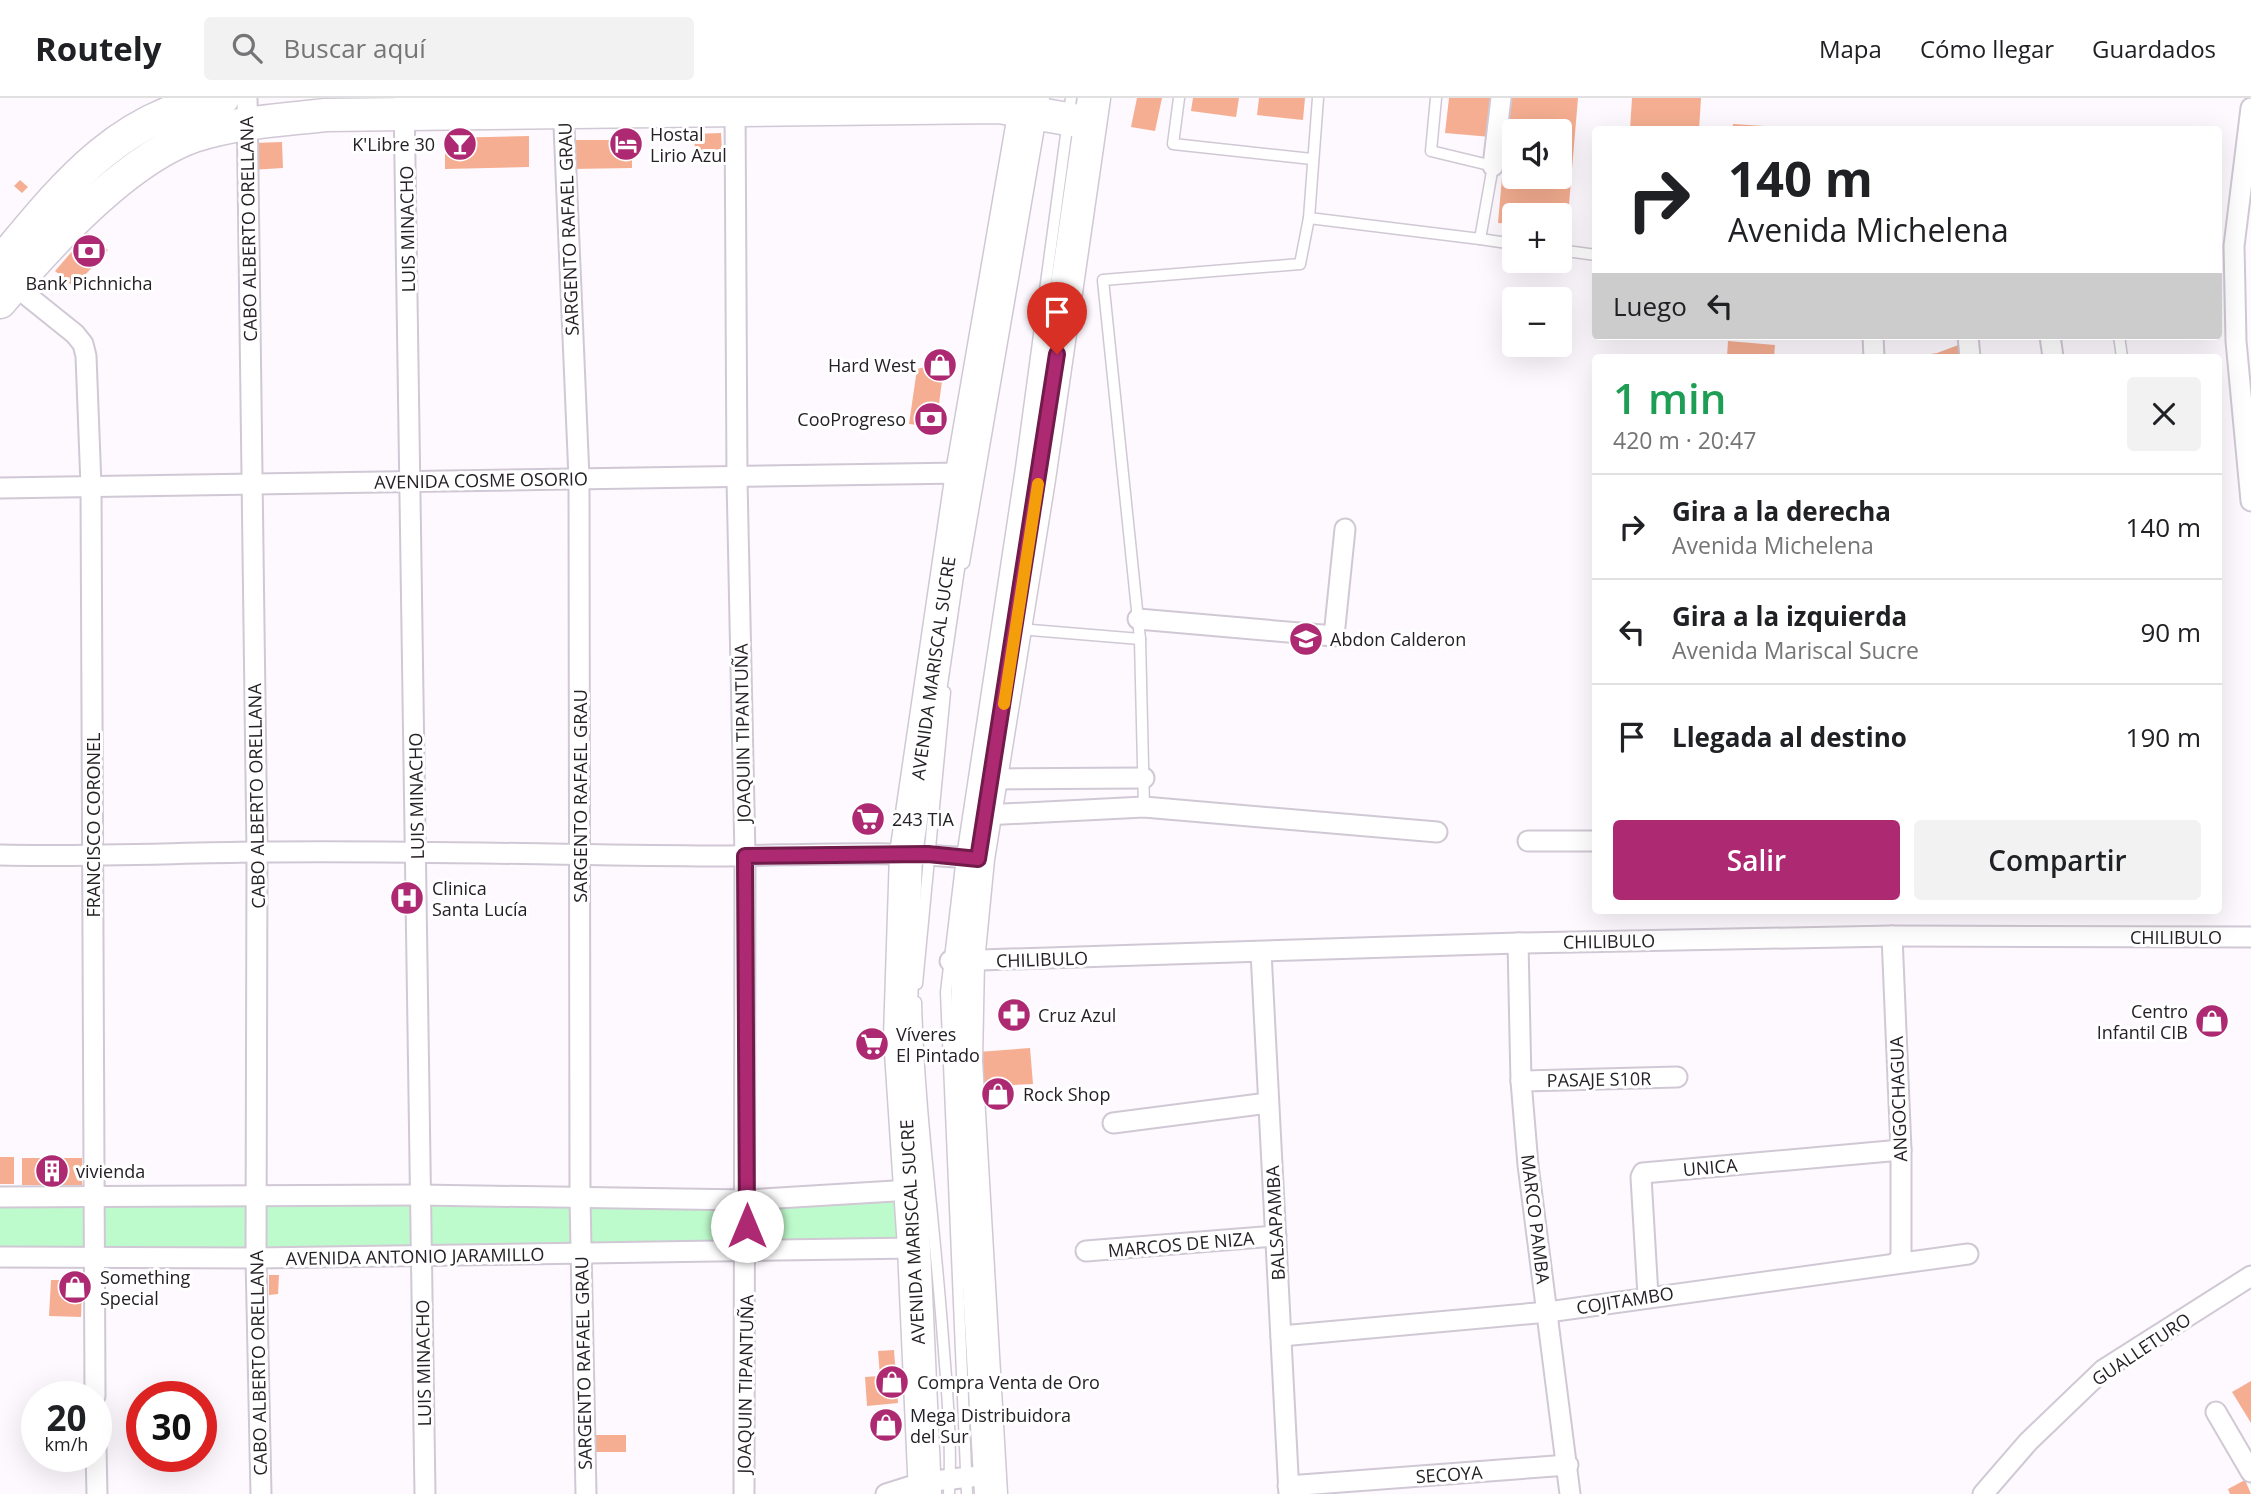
<!DOCTYPE html>
<html lang="es">
<head>
<meta charset="utf-8">
<style>
	body { margin:0; font-family:"Open Sans",sans-serif; background:#f2f2f2; color:#202124; height:100vh; display:flex; flex-direction:column; font-size:26px; white-space:nowrap }
	* { box-sizing:border-box; margin:0 }
	p { font-size:23px; color:#757577 }
	.icon { flex:none; width:38px; height:38px; fill:none; stroke:currentColor; stroke-width:2; stroke-linecap:round; stroke-linejoin:round }
	.map { position:relative; flex:1; overflow:hidden }
	.sheet { position:absolute; left:1592px; top:256px; width:630px; height:560px; display:flex; flex-direction:column; background:#fff; border-radius:7px; box-shadow:0 7px 28px #0002 }
	.sheet>* { flex:none }
	.banner { position:absolute; left:1592px; top:28px; width:630px; height:214px; border-radius:7px; box-shadow:0 7px 28px #0002; background:#fff; color:#202124; overflow:hidden }
	.controls { position:absolute; left:1502px; top:21px; display:grid; gap:14px }
	.controls a { display:grid; place-items:center; width:70px; height:70px; border-radius:7px; background:#fff; box-shadow:0 7px 28px #0002; font-size:35px }
	.speed { position:absolute; left:21px; top:1283px; display:flex; gap:14px; font-size:35px; font-weight:700; text-align:center }
	.speed>* { display:grid; place-content:center; width:91px; height:91px; border-radius:50%; background:#fff; box-shadow:0 7px 28px #0002; line-height:1 }
	.speed small { font-size:18px; font-weight:400 }
	.speed .limit { border:10px solid #d22; background:#fff; color:#111 }
	.pin { position:absolute; display:grid; place-items:center; width:60px; height:60px; color:#fff; margin:-72px -30px; border-radius:50% 50% 50% 0; rotate:-45deg; box-shadow:0 0 7px #0007 }
	.pin .icon { rotate:45deg }
	.me { position:absolute; width:77px; margin:-38px; rotate:0deg; stroke-linejoin:round; filter:drop-shadow(0 0 5px #0008) }
	.turn { display:flex; align-items:center; gap:24px; height:147px; padding:0 21px; font-size:32px }
	.turn .icon { width:91px; height:91px; stroke-width:2.5 }
	.turn b { display:block; font-size:49px; line-height:60px }
	.then { display:flex; align-items:center; height:66px; padding:0 21px; background:#0003; gap:14px; font-size:26px }
	.round { display:grid; place-items:center; flex:none; width:74px; height:74px; border-radius:7px; background:#f2f2f2 }
	.head { display:flex; align-items:center; justify-content:space-between; height:119px; padding:0 21px }
	h1 { font-size:42px; font-weight:600; line-height:52px; color:#1e9e55 }
	.cta { display:flex; gap:14px; margin-top:auto; padding:14px 21px }
	.cta a { flex:1; height:80px; border-radius:7px; background:#ad2972; color:#fff; font-size:28px; font-weight:600; line-height:80px; text-align:center }
	.cta a+a { background:#f2f2f2; color:#202124 }
	ul { padding:0; list-style:none }
	li { display:flex; align-items:center; gap:21px; height:105px; padding:0 21px; border-top:2px solid #e0e0e0 }
	li div { flex:1 }
	li b { display:block; font-size:26px }
	li em { font-style:normal }
	header { display:flex; align-items:center; gap:42px; box-sizing:border-box; height:98px; padding:0 35px; background:#fff; border-bottom:2px solid #e0e0e0 }
	header strong { font-size:33px }
	nav { display:flex; gap:38px; margin-inline-start:auto; font-size:24px }
	.search { width:490px; height:63px; background:#f2f2f2; display:flex; align-items:center; gap:18px; box-sizing:border-box; padding:0 24px; border-radius:7px; color:#757577; font-size:26px }
	.map>svg:first-child { display:block }
	.green { fill:#befbcc }
	.building { fill:#f5ae91; fill-rule:evenodd }
	.lines { fill:none; stroke-linecap:round; stroke-linejoin:round }
	.lane-casing { stroke:#d1c8d5; stroke-width:13 }
	.street-casing { stroke:#d1c8d5; stroke-width:23 }
	.primary-casing { stroke:#d1c8d5; stroke-width:35 }
	.lane { stroke:#fff; stroke-width:10 }
	.street { stroke:#fff; stroke-width:19 }
	.primary { stroke:#fff; stroke-width:32 }
	.route-casing { stroke:#701b4a; stroke-width:18 }
	.route { stroke:#ad2972; stroke-width:12 }
	.slow { stroke:#f59e0b; stroke-width:12 }
	.labels { text-anchor:middle; dominant-baseline:central; stroke-width:6; stroke-linejoin:round; paint-order:stroke }
	.poi-label { font-size:18px; fill:#252126; stroke:#fff; text-anchor:start }
	.street-label { font-size:18px; fill:#252126; stroke:#fff }
</style>
</head>
<body>
<header>
<strong>Routely</strong>
<div class="search"><svg class="icon" aria-label="search" viewBox="0 0 24 24"><circle cx="10" cy="10" r="6"/><path d="M15 15l6 6"/></svg>Buscar aquí</div>
<nav><a>Mapa</a><a>Cómo llegar</a><a>Guardados</a></nav>
</header>
<div class="map">
<svg width="2251" height="1396" viewBox="0 0 2251 1396">
	<rect width="100%" height="100%" fill="#fdf9fe"/>
	<polygon class="green" points="911,1092 914,1150 0,1159 0,1099"/>
	<g class="building">
		<polygon points="1137,0 1162,0 1155,33 1131,29"/>
		<polygon points="1193,0 1239,0 1236,19 1191,13"/>
		<polygon points="1259,0 1305,0 1303,22 1257,17"/>
		<polygon points="1449,0 1495,0 1491,39 1445,35"/>
		<path d="M1509,0H1578L1567,130H1559V117H1514V126L1498,125ZM1514,33H1559V79H1514Z"/>
		<polygon points="1632,0 1701,0 1699,32 1630,32"/>
		<polygon points="1733,26 1781,29 1780,32 1732,32"/>
		<polygon points="721,35 722,53 695,55 694,36"/>
		<polygon points="529,38 529,69 445,71 445,40"/>
		<polygon points="571,42 632,42 632,70 571,71"/>
		<polygon points="282,44 283,70 252,72 251,45"/>
		<polygon points="20,82 28,89 22,95 14,88"/>
		<polygon points="88,135 108,152 74,189 55,173"/>
		<polygon points="1728,243 1775,247 1774,259 1727,259"/>
		<polygon points="1961,246 1962,259 1911,259 1937,255"/>
		<polygon points="930,258 945,260 936,329 909,326 917,271 925,269"/>
		<polygon points="1030,950 1033,986 1013,987 1014,1002 983,1005 978,954"/>
		<rect x="0" y="1059" width="14" height="27"/>
		<rect x="22" y="1060" width="60" height="27"/>
		<polygon points="269,1177 279,1177 278,1196 269,1197"/>
		<polygon points="51,1182 78,1182 82,1187 81,1219 49,1218"/>
		<polygon points="894,1252 898,1305 867,1308 865,1279 880,1278 878,1253"/>
		<polygon points="2251,1283 2251,1325 2232,1294"/>
		<polygon points="896,1321 897,1330 875,1333 874,1324"/>
		<rect x="595" y="1337" width="31" height="17"/>
		<polygon points="2245,1382 2251,1396 2230,1396 2228,1391"/>
	</g>
	<g class="lines">
		<g class="lane-casing">
			<g id="lane">
				<polyline points="1179,0 1173,46 1312,61"/>
				<polyline points="1318,0 1309,120 1480,141"/>
				<polyline points="1436,0 1431,53 1493,68 1480,141 1514,146"/>
				<polyline points="1559,152 1596,157"/>
				<polyline points="2119,238 2122,259"/>
				<polyline points="964,465 1044,0"/>
				<polyline points="1019,531 1140,541"/>
				<polyline points="1144,709 1140,541 1103,182 1300,166 1309,120"/>
				<polyline points="917,886 945,594"/>
				<path d="M916,904C919,1017 935,1128 943,1241C947,1292 952,1345 949,1396"/>
				<polyline points="967,1396 946,894 962,759 1021,370 1071,0"/>
			</g>
		</g>
		<g class="street-casing">
			<g id="street">
				<polyline points="247,0 257,754 256,1160 261,1396"/>
				<polyline points="404,0 425,1396"/>
				<polyline points="563,4 579,380 580,1100 586,1396"/>
				<polyline points="735,4 737,381 745,758 744,1396"/>
				<polyline points="2251,10 2234,148 2236,243 2251,403"/>
				<polyline points="1493,68 1501,0"/>
				<polyline points="14,187 75,236 83,246 86,258 91,388 95,1298"/>
				<polyline points="1873,238 1874,259"/>
				<polyline points="1968,238 1970,259"/>
				<polyline points="2050,238 2053,259"/>
				<polyline points="0,390 962,375"/>
				<polyline points="1138,521 1334,538 1345,431"/>
				<polyline points="991,681 1144,680"/>
				<polyline points="985,717 1144,709 1437,734"/>
				<polyline points="1528,743 1596,743"/>
				<path d="M0,757C87,759 172,755 259,754C405,752 552,757 698,758C791,758 885,751 978,761"/>
				<polyline points="1892,838 1901,1052 1901,1157 1898,1163"/>
				<polyline points="1518,845 1521,983 1528,1067 1570,1396"/>
				<polyline points="1261,854 1289,1396"/>
				<polyline points="950,863 1518,845 1892,838 2251,839"/>
				<polyline points="1521,983 1677,979"/>
				<polyline points="1113,1025 1268,1005"/>
				<polyline points="0,1099 419,1097 746,1102 911,1092"/>
				<polyline points="1086,1153 1276,1138"/>
				<polyline points="0,1159 256,1160 914,1150"/>
				<polyline points="1648,1198 1641,1079 1643,1075 1901,1052"/>
				<polyline points="1281,1238 1548,1214 1968,1156"/>
				<polyline points="2216,1314 2251,1374"/>
				<polyline points="96,1350 97,1396"/>
				<polyline points="1288,1388 1568,1367"/>
				<polyline points="886,1396 924,1384 989,1377"/>
				<polyline points="1983,1396 2028,1344 2103,1272 2251,1178"/>
			</g>
		</g>
		<g class="primary-casing">
			<g id="primary">
				<path d="M0,165C63,89 119,16 223,0"/>
				<path d="M0,204C47,148 125,62 194,38C236,24 283,22 326,17L999,9L1090,25"/>
				<polyline points="925,1396 914,1150 900,939 906,756 962,375 1027,0"/>
				<polyline points="991,1396 966,963 968,863 978,761 1039,381 1094,0"/>
			</g>
		</g>
		<use href="#lane" class="lane"/>
		<use href="#street" class="street"/>
		<use href="#primary" class="primary"/>
	</g>
	<g class="lines">
		<g class="route-casing">
			<polyline id="route" points="747,1128 745,758 928,756 978,761 1057,256"/>
		</g>
		<use href="#route" class="route"/>
		<polyline class="slow" points="1004,606 1038,386"/>
	</g>
	<defs>
		<g id="bar-disc" transform="scale(1.75)"><circle r="9.5" fill="#ad2972" stroke="#fff"/><path d="M-6-5H6L.8 .8V4.5H3.5V6h-7V4.5H-.8V.8Z" fill="#fff"/></g>
		<g id="hotel-disc" transform="scale(1.75)"><circle r="9.5" fill="#ad2972" stroke="#fff"/><path d="M-6-4.5h1.5V1H6V5H4.5V3h-9V5H-6ZM-4 0a1.8 1.8 0 1 1 3.6 0ZM.5 0V-2.5h3Q6-2.5 6 0Z" fill="#fff"/></g>
		<g id="bank-disc" transform="scale(1.75)"><circle r="9.5" fill="#ad2972" stroke="#fff"/><path d="M-6-4H6V4H-6ZM0-2.3a2.3 2.3 0 1 0 0 4.6a2.3 2.3 0 1 0 0-4.6Z" fill="#fff"/></g>
		<g id="shop-disc" transform="scale(1.75)"><circle r="9.5" fill="#ad2972" stroke="#fff"/><path d="M-5-2.5h2.3a2.7 3.5 0 0 1 5.4 0H5L5.5 6h-11ZM-1.5-2.5h3a1.5 2.3 0 0 0-3 0Z" fill="#fff"/></g>
		<g id="school-disc" transform="scale(1.75)"><circle r="9.5" fill="#ad2972" stroke="#fff"/><path d="M0-5L7-2L0 1L-7-2ZM-4 1L0 2.5L4 1V4Q0 6-4 4Z" fill="#fff"/></g>
		<g id="supermarket-disc" transform="scale(1.75)"><circle r="9.5" fill="#ad2972" stroke="#fff"/><path d="M-6-5.5h2.5l.6 2H6L4.5 2H-2.5L-4.4-4H-6ZM-1.5 3.2a1.3 1.3 0 1 0 .1 0ZM3 3.2a1.3 1.3 0 1 0 .1 0Z" fill="#fff"/></g>
		<g id="hospital-disc" transform="scale(1.75)"><circle r="9.5" fill="#ad2972" stroke="#fff"/><path d="M-5-5h3v3.5h4V-5h3V5h-3V1.5h-4V5h-3Z" fill="#fff"/></g>
		<g id="pharmacy-disc" transform="scale(1.75)"><circle r="9.5" fill="#ad2972" stroke="#fff"/><path d="M-2-6h4v4h4v4h-4v4h-4v-4h-4v-4h4Z" fill="#fff"/></g>
		<g id="building-disc" transform="scale(1.75)"><circle r="9.5" fill="#ad2972" stroke="#fff"/><path d="M-4-6H4V6H1V3H-1V6H-4ZM-2.5-4.3h1.7v1.8h-1.7ZM.8-4.3h1.7v1.8H.8ZM-2.5-1h1.7V.8h-1.7ZM.8-1h1.7V.8H.8Z" fill="#fff"/></g>
	</defs>
	<g fill-rule="evenodd">
		<use href="#bar-disc" x="460" y="46"/>
		<use href="#hotel-disc" x="626" y="46"/>
		<use href="#bank-disc" x="89" y="153"/>
		<use href="#shop-disc" x="940" y="267"/>
		<use href="#bank-disc" x="931" y="321"/>
		<use href="#school-disc" x="1306" y="541"/>
		<use href="#supermarket-disc" x="868" y="721"/>
		<use href="#hospital-disc" x="407" y="800"/>
		<use href="#pharmacy-disc" x="1014" y="917"/>
		<use href="#shop-disc" x="2212" y="923"/>
		<use href="#supermarket-disc" x="872" y="946"/>
		<use href="#shop-disc" x="998" y="996"/>
		<use href="#building-disc" x="52" y="1073"/>
		<use href="#shop-disc" x="75" y="1189"/>
		<use href="#shop-disc" x="892" y="1284"/>
		<use href="#shop-disc" x="886" y="1327"/>
	</g>
	<g class="labels">
		<g class="poi-label">
			<text x="650" y="36">Hostal<tspan x="650" dy="21">Lirio Azul</tspan></text>
			<text x="435" y="46" text-anchor="end">K'Libre 30</text>
			<text x="89" y="185" text-anchor="middle">Bank Pichnicha</text>
			<text x="916" y="267" text-anchor="end">Hard West</text>
			<text x="906" y="321" text-anchor="end">CooProgreso</text>
			<text x="1330" y="541">Abdon Calderon</text>
			<text x="892" y="721">243 TIA</text>
			<text x="432" y="790">Clinica<tspan x="432" dy="21">Santa Lucía</tspan></text>
			<text x="2188" y="913" text-anchor="end">Centro<tspan x="2188" dy="21">Infantil CIB</tspan></text>
			<text x="1038" y="917">Cruz Azul</text>
			<text x="896" y="936">Víveres<tspan x="896" dy="21">El Pintado</tspan></text>
			<text x="1023" y="996">Rock Shop</text>
			<text x="76" y="1073">vivienda</text>
			<text x="100" y="1179">Something<tspan x="100" dy="21">Special</tspan></text>
			<text x="917" y="1284">Compra Venta de Oro</text>
			<text x="910" y="1317">Mega Distribuidora<tspan x="910" dy="21">del Sur</tspan></text>
		</g>
		<g class="street-label">
			<text transform="translate(248 131) rotate(-91)">CABO ALBERTO ORELLANA</text>
			<text transform="translate(407 131) rotate(-91)">LUIS MINACHO</text>
			<text transform="translate(568 131) rotate(-92)">SARGENTO RAFAEL GRAU</text>
			<text transform="translate(481 382) rotate(-1)">AVENIDA COSME OSORIO</text>
			<text transform="translate(933 570) rotate(-82)">AVENIDA MARISCAL SUCRE</text>
			<text transform="translate(742 635) rotate(-91)">JOAQUIN TIPANTUÑA</text>
			<text transform="translate(256 698) rotate(-91)">CABO ALBERTO ORELLANA</text>
			<text transform="translate(416 698) rotate(-91)">LUIS MINACHO</text>
			<text transform="translate(580 698) rotate(-90)">SARGENTO RAFAEL GRAU</text>
			<text transform="translate(93 727) rotate(-90)">FRANCISCO CORONEL</text>
			<text x="2176" y="839">CHILIBULO</text>
			<text transform="translate(1609 843) rotate(-1)">CHILIBULO</text>
			<text transform="translate(1042 861) rotate(-2)">CHILIBULO</text>
			<text transform="translate(1599 981) rotate(-1)">PASAJE S10R</text>
			<text transform="translate(1898 1001) rotate(-92)">ANGOCHAGUA</text>
			<text transform="translate(1710 1069) rotate(-5)">UNICA</text>
			<text transform="translate(1536 1121) rotate(83)">MARCO PAMBA</text>
			<text transform="translate(1275 1125) rotate(-93)">BALSAPAMBA</text>
			<text transform="translate(912 1134) rotate(-93)">AVENIDA MARISCAL SUCRE</text>
			<text transform="translate(1181 1146) rotate(-5)">MARCOS DE NIZA</text>
			<text transform="translate(415 1158) rotate(-1)">AVENIDA ANTONIO JARAMILLO</text>
			<text transform="translate(1625 1202) rotate(-9)">COJITAMBO</text>
			<text transform="translate(2141 1251) rotate(-34)">GUALLETURO</text>
			<text transform="translate(258 1265) rotate(-91)">CABO ALBERTO ORELLANA</text>
			<text transform="translate(423 1265) rotate(-91)">LUIS MINACHO</text>
			<text transform="translate(583 1265) rotate(-91)">SARGENTO RAFAEL GRAU</text>
			<text transform="translate(745 1286) rotate(-89)">JOAQUIN TIPANTUÑA</text>
			<text transform="translate(1449 1376) rotate(-4)">SECOYA</text>
		</g>
	</g>
</svg>
<div class="controls">
<a><svg class="icon" aria-label="sound" viewBox="0 0 24 24"><path d="M4 9h4l5-4v14l-5-4H4zM17 9q2 3 0 6"/></svg></a>
<a>+</a>
<a>−</a>
</div>
<div class="speed"><div>20<small>km/h</small></div><div class="limit">30</div></div>
<div class="pin" style="left:1057px;top:256px;background:#d93025"><svg class="icon" aria-label="arrive" viewBox="0 0 24 24"><path d="M6 21V4h12l-3 4 3 4H6"/></svg></div>
<svg class="me" style="left:747px;top:1128px" viewBox="-20 -20 40 40"><circle r="19" fill="#fff"/><path d="M0-13L10 11 0 6-10 11z" fill="#ad2972"/></svg>
<div class="banner">
<div class="turn"><svg class="icon" aria-label="right" viewBox="0 0 24 24"><path d="M7 20v-9h11M14 6l5 5-5 5"/></svg><div><b>140 m</b>Avenida Michelena</div></div>
<div class="then">Luego<svg class="icon" aria-label="left" viewBox="0 0 24 24"><path d="M17 20v-9H6M10 6l-5 5 5 5"/></svg></div>
</div>
<section class="sheet">
<div class="head"><div><h1>1 min</h1><p>420 m · 20:47</p></div><a class="round"><svg class="icon" aria-label="close" viewBox="0 0 24 24"><path d="M6 6l12 12M18 6L6 18"/></svg></a></div>
<ul>
<li><svg class="icon" aria-label="right" viewBox="0 0 24 24"><path d="M7 20v-9h11M14 6l5 5-5 5"/></svg><div><b>Gira a la derecha</b><p>Avenida Michelena</p></div><em>140 m</em></li>
<li><svg class="icon" aria-label="left" viewBox="0 0 24 24"><path d="M17 20v-9H6M10 6l-5 5 5 5"/></svg><div><b>Gira a la izquierda</b><p>Avenida Mariscal Sucre</p></div><em>90 m</em></li>
<li><svg class="icon" aria-label="arrive" viewBox="0 0 24 24"><path d="M6 21V4h12l-3 4 3 4H6"/></svg><div><b>Llegada al destino</b></div><em>190 m</em></li>
</ul>
<div class="cta"><a>Salir</a><a>Compartir</a></div>
</section>
</div>
</body>
</html>
